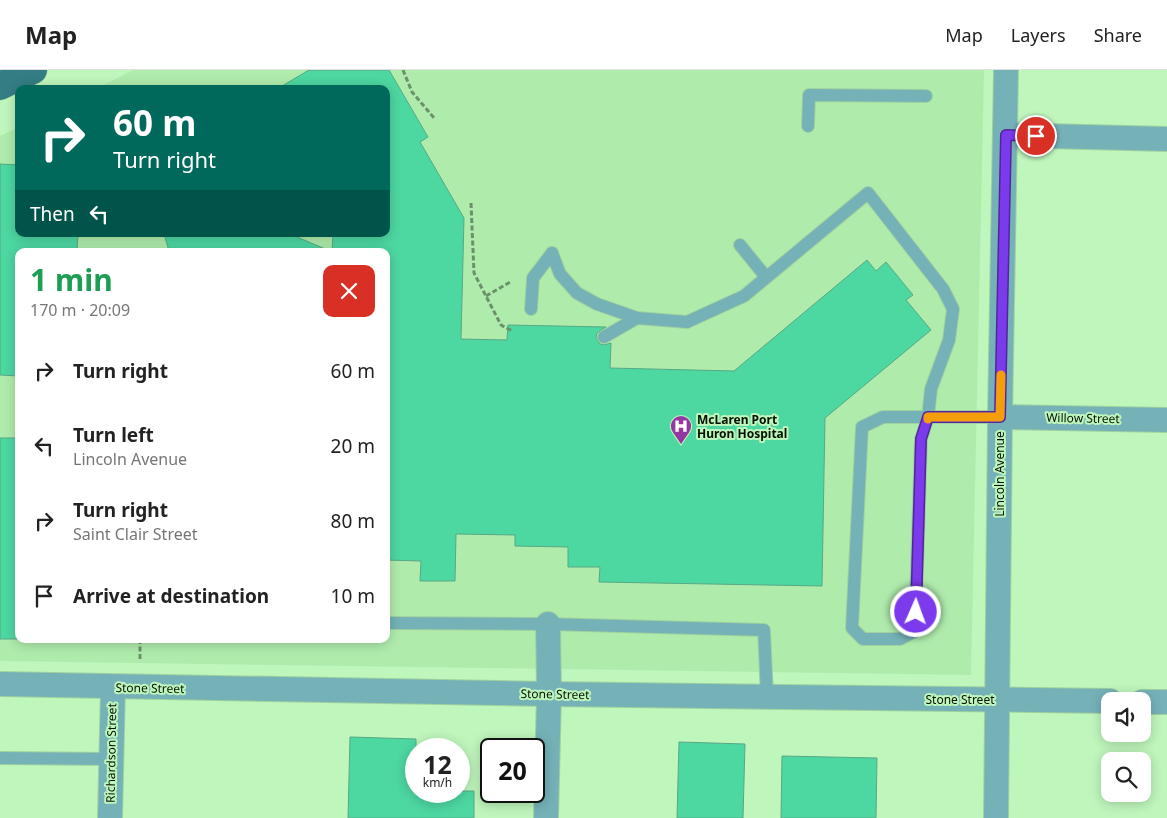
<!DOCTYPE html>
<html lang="en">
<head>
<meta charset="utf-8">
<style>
	body { margin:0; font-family:"Noto Sans",sans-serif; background:#f6f6f6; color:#222; height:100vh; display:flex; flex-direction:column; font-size:19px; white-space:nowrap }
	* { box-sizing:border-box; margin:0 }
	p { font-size:16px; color:#767676 }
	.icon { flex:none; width:28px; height:28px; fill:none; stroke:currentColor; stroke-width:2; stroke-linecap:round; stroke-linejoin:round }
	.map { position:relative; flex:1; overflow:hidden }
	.sheet { position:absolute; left:15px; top:178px; width:375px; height:395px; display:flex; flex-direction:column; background:#fff; border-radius:10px; box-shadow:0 2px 12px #0003 }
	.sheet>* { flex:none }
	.hud { position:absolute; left:15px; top:15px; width:375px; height:152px; border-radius:10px; box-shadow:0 2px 12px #0003; background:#00695c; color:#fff; overflow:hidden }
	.fabs { position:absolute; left:1101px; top:622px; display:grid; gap:10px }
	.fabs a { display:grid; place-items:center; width:50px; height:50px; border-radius:10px; background:#fff; box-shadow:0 2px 12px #0003; font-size:25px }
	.speed { position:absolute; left:405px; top:668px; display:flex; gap:10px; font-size:25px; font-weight:700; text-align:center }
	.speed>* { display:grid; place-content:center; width:65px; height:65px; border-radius:50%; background:#fff; box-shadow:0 2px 12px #0003; line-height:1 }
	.speed small { font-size:12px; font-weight:400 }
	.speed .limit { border:2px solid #111; border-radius:8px; background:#fff; color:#111 }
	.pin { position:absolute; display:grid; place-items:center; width:42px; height:42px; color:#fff; margin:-21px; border:2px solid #fff; border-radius:50%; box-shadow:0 1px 5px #0007 }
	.me { position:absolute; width:55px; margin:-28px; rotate:2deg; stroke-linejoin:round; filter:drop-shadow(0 0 4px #0008) }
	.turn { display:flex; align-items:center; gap:18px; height:105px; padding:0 15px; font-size:22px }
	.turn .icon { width:65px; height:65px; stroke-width:2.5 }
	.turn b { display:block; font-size:35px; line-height:42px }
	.then { display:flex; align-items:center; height:48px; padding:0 15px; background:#0003; gap:10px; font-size:19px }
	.round { display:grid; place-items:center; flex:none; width:52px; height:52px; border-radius:10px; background:#f6f6f6 }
	.summary { display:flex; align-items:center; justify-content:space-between; height:85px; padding:0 15px }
	h1 { font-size:30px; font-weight:700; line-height:38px; color:#1e9e55 }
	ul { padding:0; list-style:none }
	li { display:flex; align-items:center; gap:15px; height:75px; padding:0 15px }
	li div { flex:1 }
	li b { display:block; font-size:19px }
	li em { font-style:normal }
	header { display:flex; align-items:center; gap:30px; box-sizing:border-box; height:70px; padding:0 25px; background:#fff; border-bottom:1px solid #e0e0e0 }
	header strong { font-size:24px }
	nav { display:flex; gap:28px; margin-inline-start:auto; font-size:18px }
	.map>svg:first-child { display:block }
	.built { fill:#afecac; fill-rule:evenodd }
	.building { fill:#4dd7a1; stroke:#58a885 }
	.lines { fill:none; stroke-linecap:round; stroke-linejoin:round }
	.lane-casing { stroke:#a1d19e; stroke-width:14 }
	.street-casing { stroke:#a1d19e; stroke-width:26 }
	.primary-casing { stroke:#a1d19e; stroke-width:29 }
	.path { stroke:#6c916a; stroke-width:3; stroke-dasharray:5 2.5; stroke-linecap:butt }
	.lane { stroke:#74b2b8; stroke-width:12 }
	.street { stroke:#74b2b8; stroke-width:24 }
	.primary { stroke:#347d84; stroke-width:28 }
	.route-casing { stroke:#51269a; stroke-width:12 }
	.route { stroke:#7c3aed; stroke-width:9 }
	.slow { stroke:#f59e0b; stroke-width:9 }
	.labels { text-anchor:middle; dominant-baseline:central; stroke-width:4; stroke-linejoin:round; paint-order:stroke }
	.street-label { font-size:12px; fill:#011101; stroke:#bff6bc }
	.poi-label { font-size:12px; font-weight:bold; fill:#011101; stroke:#bff6bc; text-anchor:start }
</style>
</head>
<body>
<header>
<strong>Map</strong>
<nav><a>Map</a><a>Layers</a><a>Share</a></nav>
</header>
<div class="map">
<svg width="1167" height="748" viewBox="0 0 1167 748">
	<rect width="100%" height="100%" fill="#bff6bc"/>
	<path class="built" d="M133,0H984L971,605L0,591V66L19,57V164H386V19H96ZM19,181H386V569H19Z"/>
	<g class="building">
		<polygon points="309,0 389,0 428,67 420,72 464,148 461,269 507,270 508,255 606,257 597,263 596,267 600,274 604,275 611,273 610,298 734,301 867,190 876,201 886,192 913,225 906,230 931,260 825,348 822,516 599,512 600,497 568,497 568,477 515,476 515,465 456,464 455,511 420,511 421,491 386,490 386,181 332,181 333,164 386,164 386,19 277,19"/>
		<polygon points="0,94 19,95 19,164 78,164 77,181 19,181 19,306 0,305"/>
		<polygon points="164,164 290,164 330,181 169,181"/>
		<rect x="0" y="368" width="19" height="201"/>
		<polygon points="350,667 416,669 416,721 474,721 474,748 348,748"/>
		<polygon points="679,672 745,674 743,748 677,748"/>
		<polygon points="782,686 877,688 876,748 781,748"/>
	</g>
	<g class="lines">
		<g class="lane-casing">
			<g id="lane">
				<polyline points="808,56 809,25 926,26"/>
				<polyline points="740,175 766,207"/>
				<polyline points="552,183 560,204 577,223 597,234 637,248 687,252 744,226 868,123 943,219 953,239 949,270 931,319 928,347 1000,347"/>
				<polyline points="531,239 533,208 552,183"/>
				<polyline points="604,267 637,248"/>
				<polygon points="883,347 928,347 921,369 915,561 900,569 863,569 852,558 862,357"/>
				<polyline points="386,553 548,554 764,560 767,627"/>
				<polyline points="0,688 111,689"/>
			</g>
		</g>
		<g class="street-casing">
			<g id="street">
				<polyline points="1006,65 1167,69"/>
				<polyline points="1000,347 1167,350"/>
				<polyline points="0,614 549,624 1110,631"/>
				<polyline points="1142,632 1167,632"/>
				<polyline points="110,748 113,617"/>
				<polyline points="546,748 549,624 548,554"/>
				<polyline points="996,748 1000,347 1006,0"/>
			</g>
		</g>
		<g class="primary-casing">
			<polyline id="primary" points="0,16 33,0"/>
		</g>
		<g class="path">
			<polyline points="403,0 412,22 435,49"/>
			<polyline points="471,133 474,203 501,255 512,261"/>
			<polyline points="486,226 512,211"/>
			<polyline points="140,589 140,569"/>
		</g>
		<use href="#lane" class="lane"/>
		<use href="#street" class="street"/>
		<use href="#primary" class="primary"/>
	</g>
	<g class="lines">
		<g class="route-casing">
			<polyline id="route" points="916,542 921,369 928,347 1000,347 1006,65 1036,66"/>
		</g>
		<use href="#route" class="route"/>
		<polyline class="slow" points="928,349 928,347 1000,347 1001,305"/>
	</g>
	<defs>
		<g id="hospital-pin" transform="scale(1.125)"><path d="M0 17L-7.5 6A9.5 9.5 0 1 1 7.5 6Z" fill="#9537a0" stroke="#bff6bc"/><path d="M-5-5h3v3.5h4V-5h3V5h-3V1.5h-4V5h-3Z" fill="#fff"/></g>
	</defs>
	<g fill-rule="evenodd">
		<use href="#hospital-pin" x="681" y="356"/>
	</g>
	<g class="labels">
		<g class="street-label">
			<text transform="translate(1083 348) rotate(1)">Willow Street</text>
			<text transform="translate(999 404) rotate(-90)">Lincoln Avenue</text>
			<text transform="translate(150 618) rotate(1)">Stone Street</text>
			<text transform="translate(555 624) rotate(1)">Stone Street</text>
			<text x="960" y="629">Stone Street</text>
			<text transform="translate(111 683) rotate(-89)">Richardson Street</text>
		</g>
		<g class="poi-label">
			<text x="697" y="349">McLaren Port<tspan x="697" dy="14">Huron Hospital</tspan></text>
		</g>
	</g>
</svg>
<div class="fabs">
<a><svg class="icon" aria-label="sound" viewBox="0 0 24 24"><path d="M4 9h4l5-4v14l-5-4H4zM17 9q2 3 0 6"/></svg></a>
<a><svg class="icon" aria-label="search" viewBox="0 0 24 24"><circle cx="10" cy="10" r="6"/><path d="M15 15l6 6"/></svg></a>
</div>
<div class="speed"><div>12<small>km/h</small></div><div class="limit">20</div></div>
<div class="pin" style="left:1036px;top:66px;background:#d93025"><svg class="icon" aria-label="arrive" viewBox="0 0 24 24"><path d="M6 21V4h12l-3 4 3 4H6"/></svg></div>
<svg class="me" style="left:916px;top:542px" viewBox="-20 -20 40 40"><circle r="17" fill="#7c3aed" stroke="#fff" stroke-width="3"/><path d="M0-11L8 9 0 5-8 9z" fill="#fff"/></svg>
<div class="hud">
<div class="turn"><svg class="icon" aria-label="right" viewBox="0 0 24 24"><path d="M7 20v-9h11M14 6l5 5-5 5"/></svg><div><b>60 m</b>Turn right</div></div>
<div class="then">Then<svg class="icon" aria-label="left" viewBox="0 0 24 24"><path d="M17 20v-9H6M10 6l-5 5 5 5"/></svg></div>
</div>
<section class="sheet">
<div class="summary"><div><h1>1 min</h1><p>170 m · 20:09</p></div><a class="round" style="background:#d93025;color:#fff"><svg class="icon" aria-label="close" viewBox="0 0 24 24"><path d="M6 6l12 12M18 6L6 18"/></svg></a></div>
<ul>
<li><svg class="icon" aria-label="right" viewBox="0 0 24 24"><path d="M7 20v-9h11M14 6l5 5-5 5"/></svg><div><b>Turn right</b></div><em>60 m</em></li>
<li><svg class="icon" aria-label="left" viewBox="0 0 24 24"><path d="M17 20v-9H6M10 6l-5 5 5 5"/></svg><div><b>Turn left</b><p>Lincoln Avenue</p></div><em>20 m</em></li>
<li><svg class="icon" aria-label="right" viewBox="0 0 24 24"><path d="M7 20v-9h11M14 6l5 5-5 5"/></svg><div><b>Turn right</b><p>Saint Clair Street</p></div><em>80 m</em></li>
<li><svg class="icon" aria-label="arrive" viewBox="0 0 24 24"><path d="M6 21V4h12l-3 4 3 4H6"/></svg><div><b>Arrive at destination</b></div><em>10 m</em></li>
</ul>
</section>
</div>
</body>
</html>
